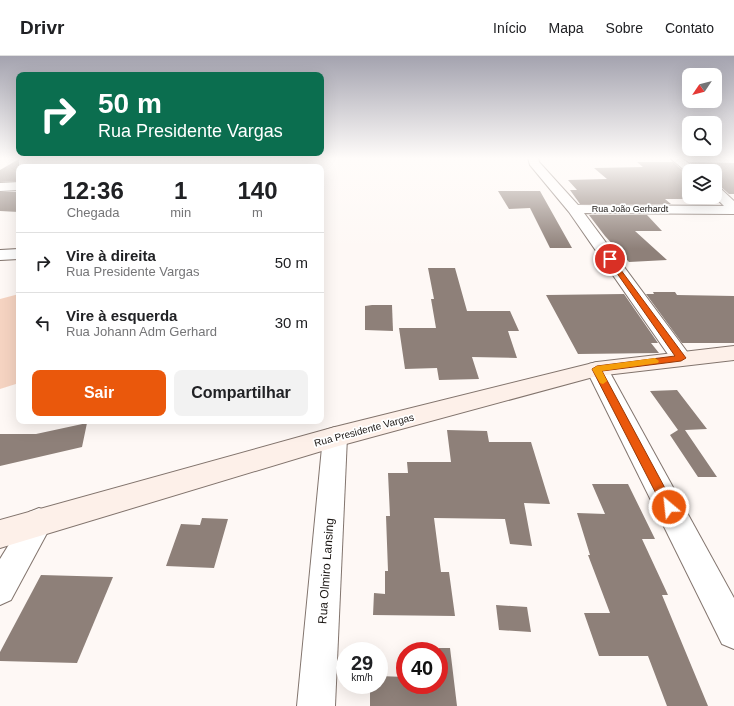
<!DOCTYPE html>
<html lang="pt">
<head>
<meta charset="utf-8">
<style>
	body { margin:0; font-family:Arial,sans-serif; background:#f2f2f2; color:#202124; height:100vh; display:flex; flex-direction:column; font-size:15px; white-space:nowrap }
	* { box-sizing:border-box; margin:0 }
	p { font-size:13px; color:#757577 }
	.icon { flex:none; width:22px; height:22px; fill:none; stroke:currentColor; stroke-width:2; stroke-linecap:round; stroke-linejoin:round }
	.map { position:relative; flex:1; overflow:hidden }
	.side { position:absolute; left:16px; top:108px; width:308px; height:260px; display:flex; flex-direction:column; background:#fff; border-radius:8px; box-shadow:0 4px 16px #0002 }
	.side>* { flex:none }
	.guide { position:absolute; left:16px; top:16px; width:308px; height:84px; border-radius:8px; box-shadow:0 4px 16px #0002; background:#0b6e4f; color:#fff; overflow:hidden }
	.needle { width:26px; rotate:235deg }
	.fabs { position:absolute; left:682px; top:12px; display:grid; gap:8px }
	.fabs a { display:grid; place-items:center; width:40px; height:40px; border-radius:8px; background:#fff; box-shadow:0 4px 16px #0002; font-size:20px }
	.speed { position:absolute; left:336px; top:586px; display:flex; gap:8px; font-size:20px; font-weight:700; text-align:center }
	.speed>* { display:grid; place-content:center; width:52px; height:52px; border-radius:50%; background:#fff; box-shadow:0 4px 16px #0002; line-height:1 }
	.speed small { font-size:10px; font-weight:400 }
	.speed .limit { border:6px solid #d22; background:#fff; color:#111 }
	.pin { position:absolute; display:grid; place-items:center; width:34px; height:34px; color:#fff; margin:-17px; border:2px solid #fff; border-radius:50%; box-shadow:0 1px 4px #0007 }
	.me { position:absolute; width:44px; margin:-22px; rotate:332deg; stroke-linejoin:round; filter:drop-shadow(0 0 3px #0008) }
	.turn { display:flex; align-items:center; gap:14px; height:84px; padding:0 16px; font-size:18px }
	.turn .icon { width:52px; height:52px; stroke-width:2.5 }
	.turn b { display:block; font-size:28px; line-height:34px }
	.eta { display:flex; justify-content:space-evenly; align-items:center; height:68px; text-align:center }
	.eta b { font-size:24px; font-weight:600; line-height:28px }
	.action { display:flex; gap:8px; margin-top:auto; padding:8px 16px }
	.action a { flex:1; height:46px; border-radius:8px; background:#ea580c; color:#fff; font-size:16px; font-weight:600; line-height:46px; text-align:center }
	.action a+a { background:#f2f2f2; color:#202124 }
	ul { padding:0; list-style:none }
	li { display:flex; align-items:center; gap:12px; height:60px; padding:0 16px; border-top:1px solid #e0e0e0 }
	li div { flex:1 }
	li b { display:block; font-size:15px }
	li em { font-style:normal }
	header { display:flex; align-items:center; gap:24px; box-sizing:border-box; height:56px; padding:0 20px; background:#fff; border-bottom:1px solid #e0e0e0 }
	header strong { font-size:19px }
	nav { display:flex; gap:22px; margin-inline-start:auto; font-size:14px }
	.map>svg:first-child { display:block }
	.green { fill:#f5d3c1 }
	.building { fill:#8e8079 }
	.lines { fill:none; stroke-linecap:round; stroke-linejoin:round }
	.minor-casing { stroke:#82746d; stroke-width:2 }
	.tertiary-casing { stroke:#82746d; stroke-width:2 }
	.secondary-casing { stroke:#82746d; stroke-width:2 }
	.minor { fill:#fff; fill-rule:evenodd }
	.tertiary { fill:#fff; fill-rule:evenodd }
	.secondary { fill:#fdf0e9; fill-rule:evenodd }
	.route { fill:#ea580c; stroke:#983908 }
	.slow { fill:#f59e0b }
	.labels { text-anchor:middle; dominant-baseline:central; stroke-width:3.5; stroke-linejoin:round; paint-order:stroke }
	.far-street-label { font-size:9px; fill:#1b1613; stroke:#fff }
	.street-label { font-size:10px; fill:#1b1613; stroke:#fff }
	.near-street-label { font-size:12px; fill:#1b1613; stroke:#fff }
</style>
</head>
<body>
<header>
<strong>Drivr</strong>
<nav><a>Início</a><a>Mapa</a><a>Sobre</a><a>Contato</a></nav>
</header>
<div class="map">
<svg width="734" height="650" viewBox="0 0 734 650">
	<rect width="100%" height="100%" fill="#fef8f5"/>
	<polygon class="green" points="19,238 19,327 0,333 0,243"/>
	<g class="building">
		<polygon points="19,103 19,125 0,126 0,114"/>
		<polygon points="637,106 673,106 687,118 689,118 689,137 688,137 689,141 695,143 665,143 671,148 580,148 570,134 577,134 568,124 607,123 594,112 643,111"/>
		<polygon points="689,106 734,107 734,138 729,138 720,130 715,129 715,115 699,115"/>
		<polygon points="498,135 540,135 572,192 550,192 530,152 509,153"/>
		<polygon points="0,136 19,136 19,156 0,155"/>
		<polygon points="589,159 647,159 662,175 635,175 667,204 629,206 605,180"/>
		<polygon points="428,212 455,212 467,255 510,255 519,275 508,275 517,302 472,301 479,323 439,324 437,312 405,313 399,272 436,272 431,243 434,243"/>
		<polygon points="653,236 675,236 677,239 734,240 734,287 682,287 646,238 654,238"/>
		<polygon points="624,238 658,287 651,287 659,297 578,298 546,239"/>
		<polygon points="372,249 392,249 393,275 365,274 365,250"/>
		<polygon points="677,334 707,373 685,374 717,421 698,421 670,379 678,374 650,335"/>
		<polygon points="87,367 82,391 0,410 0,378 36,378"/>
		<polygon points="447,374 487,375 489,386 531,386 550,448 524,447 532,490 510,488 505,463 434,462 441,516 449,516 455,560 373,559 374,537 385,538 385,515 388,515 386,460 390,460 388,417 408,417 407,406 451,406"/>
		<polygon points="592,428 628,428 655,483 642,483 668,539 662,539 708,650 667,650 648,600 599,600 584,557 610,557 588,499 590,499 577,457 605,458"/>
		<polygon points="202,462 228,463 214,512 166,510 181,468 200,469"/>
		<polygon points="41,519 113,521 77,607 0,605 0,596"/>
		<polygon points="496,549 527,551 531,576 499,574"/>
		<polygon points="439,592 450,592 457,650 370,650 370,629 379,629 379,620 405,621 405,629 439,629"/>
	</g>
	<g class="lines">
		<g class="minor-casing">
			<g id="minor">
				<polygon points="528,102 538,102 539,106 578,149 734,150 734,158 584,157 688,297 691,302 688,307 681,309 674,307 569,156 530,109"/>
				<polygon points="19,126 19,134 0,135 0,127"/>
				<polygon points="19,193 19,203 0,204 0,194"/>
				<polygon points="335,371 344,374 347,381 335,650 297,650 323,381 326,374"/>
				<polygon points="39,452 49,456 53,466 11,544 0,549 0,503 29,456"/>
			</g>
		</g>
		<g class="tertiary-casing">
			<g id="tertiary">
				<polygon points="670,102 682,102 698,115 689,115 688,117"/>
				<polygon points="715,130 719,131 734,145 734,156 729,155 715,141"/>
				<polygon points="597,306 605,308 608,313 734,542 734,593 722,588 586,313 589,308"/>
			</g>
		</g>
		<g class="secondary-casing">
			<polygon id="secondary" points="734,290 734,304 597,320 335,391 0,492 0,464 335,371 597,306"/>
		</g>
		<use href="#minor" class="minor"/>
		<use href="#tertiary" class="tertiary"/>
		<use href="#secondary" class="secondary"/>
	</g>
	<linearGradient id="sky" x2="0" y2="1"><stop stop-color="#a4a3af"/><stop offset="0.53" stop-color="#fffcfa"/><stop offset="1" stop-color="#fffcfa" stop-opacity="0"/></linearGradient>
	<rect width="734" height="193" fill="url(#sky)"/>
	<polygon class="route" points="608,202 612,202 686,302 681,305 602,315 673,447 675,451 673,455 669,456 665,455 592,313 597,310 675,300 607,203"/>
	<polygon class="slow" points="655,302 659,305 658,307 602,315 607,325 603,328 600,327 592,313 597,310"/>
	<g class="labels">
		<g class="far-street-label">
			<text x="630" y="153">Rua João Gerhardt</text>
		</g>
		<g class="street-label">
			<text transform="translate(364 374) rotate(-15)">Rua Presidente Vargas</text>
		</g>
		<g class="near-street-label">
			<text transform="translate(326 515) rotate(-86)">Rua Olmiro Lansing</text>
		</g>
	</g>
</svg>
<div class="fabs">
<a><svg class="needle" viewBox="-14 -14 28 28"><path d="M0-13l5 13h-10z" fill="#e53935"/><path d="M0 13l5-13h-10z" fill="#757577"/></svg></a>
<a><svg class="icon" aria-label="search" viewBox="0 0 24 24"><circle cx="10" cy="10" r="6"/><path d="M15 15l6 6"/></svg></a>
<a><svg class="icon" aria-label="layers" viewBox="0 0 24 24"><path d="M12 4l9 5-9 5-9-5zM3 14l9 5 9-5"/></svg></a>
</div>
<div class="speed"><div>29<small>km/h</small></div><div class="limit">40</div></div>
<div class="pin" style="left:610px;top:203px;background:#d93025"><svg class="icon" aria-label="arrive" viewBox="0 0 24 24"><path d="M6 21V4h12l-3 4 3 4H6"/></svg></div>
<svg class="me" style="left:669px;top:451px" viewBox="-20 -20 40 40"><circle r="17" fill="#ea580c" stroke="#fff" stroke-width="3"/><path d="M0-11L8 9 0 5-8 9z" fill="#fff"/></svg>
<div class="guide">
<div class="turn"><svg class="icon" aria-label="right" viewBox="0 0 24 24"><path d="M7 20v-9h11M14 6l5 5-5 5"/></svg><div><b>50 m</b>Rua Presidente Vargas</div></div>
</div>
<section class="side">
<div class="eta">
<div><b>12:36</b><p>Chegada</p></div>
<div><b>1</b><p>min</p></div>
<div><b>140</b><p>m</p></div>
</div>
<ul>
<li><svg class="icon" aria-label="right" viewBox="0 0 24 24"><path d="M7 20v-9h11M14 6l5 5-5 5"/></svg><div><b>Vire à direita</b><p>Rua Presidente Vargas</p></div><em>50 m</em></li>
<li><svg class="icon" aria-label="left" viewBox="0 0 24 24"><path d="M17 20v-9H6M10 6l-5 5 5 5"/></svg><div><b>Vire à esquerda</b><p>Rua Johann Adm Gerhard</p></div><em>30 m</em></li>
</ul>
<div class="action"><a>Sair</a><a>Compartilhar</a></div>
</section>
</div>
</body>
</html>
